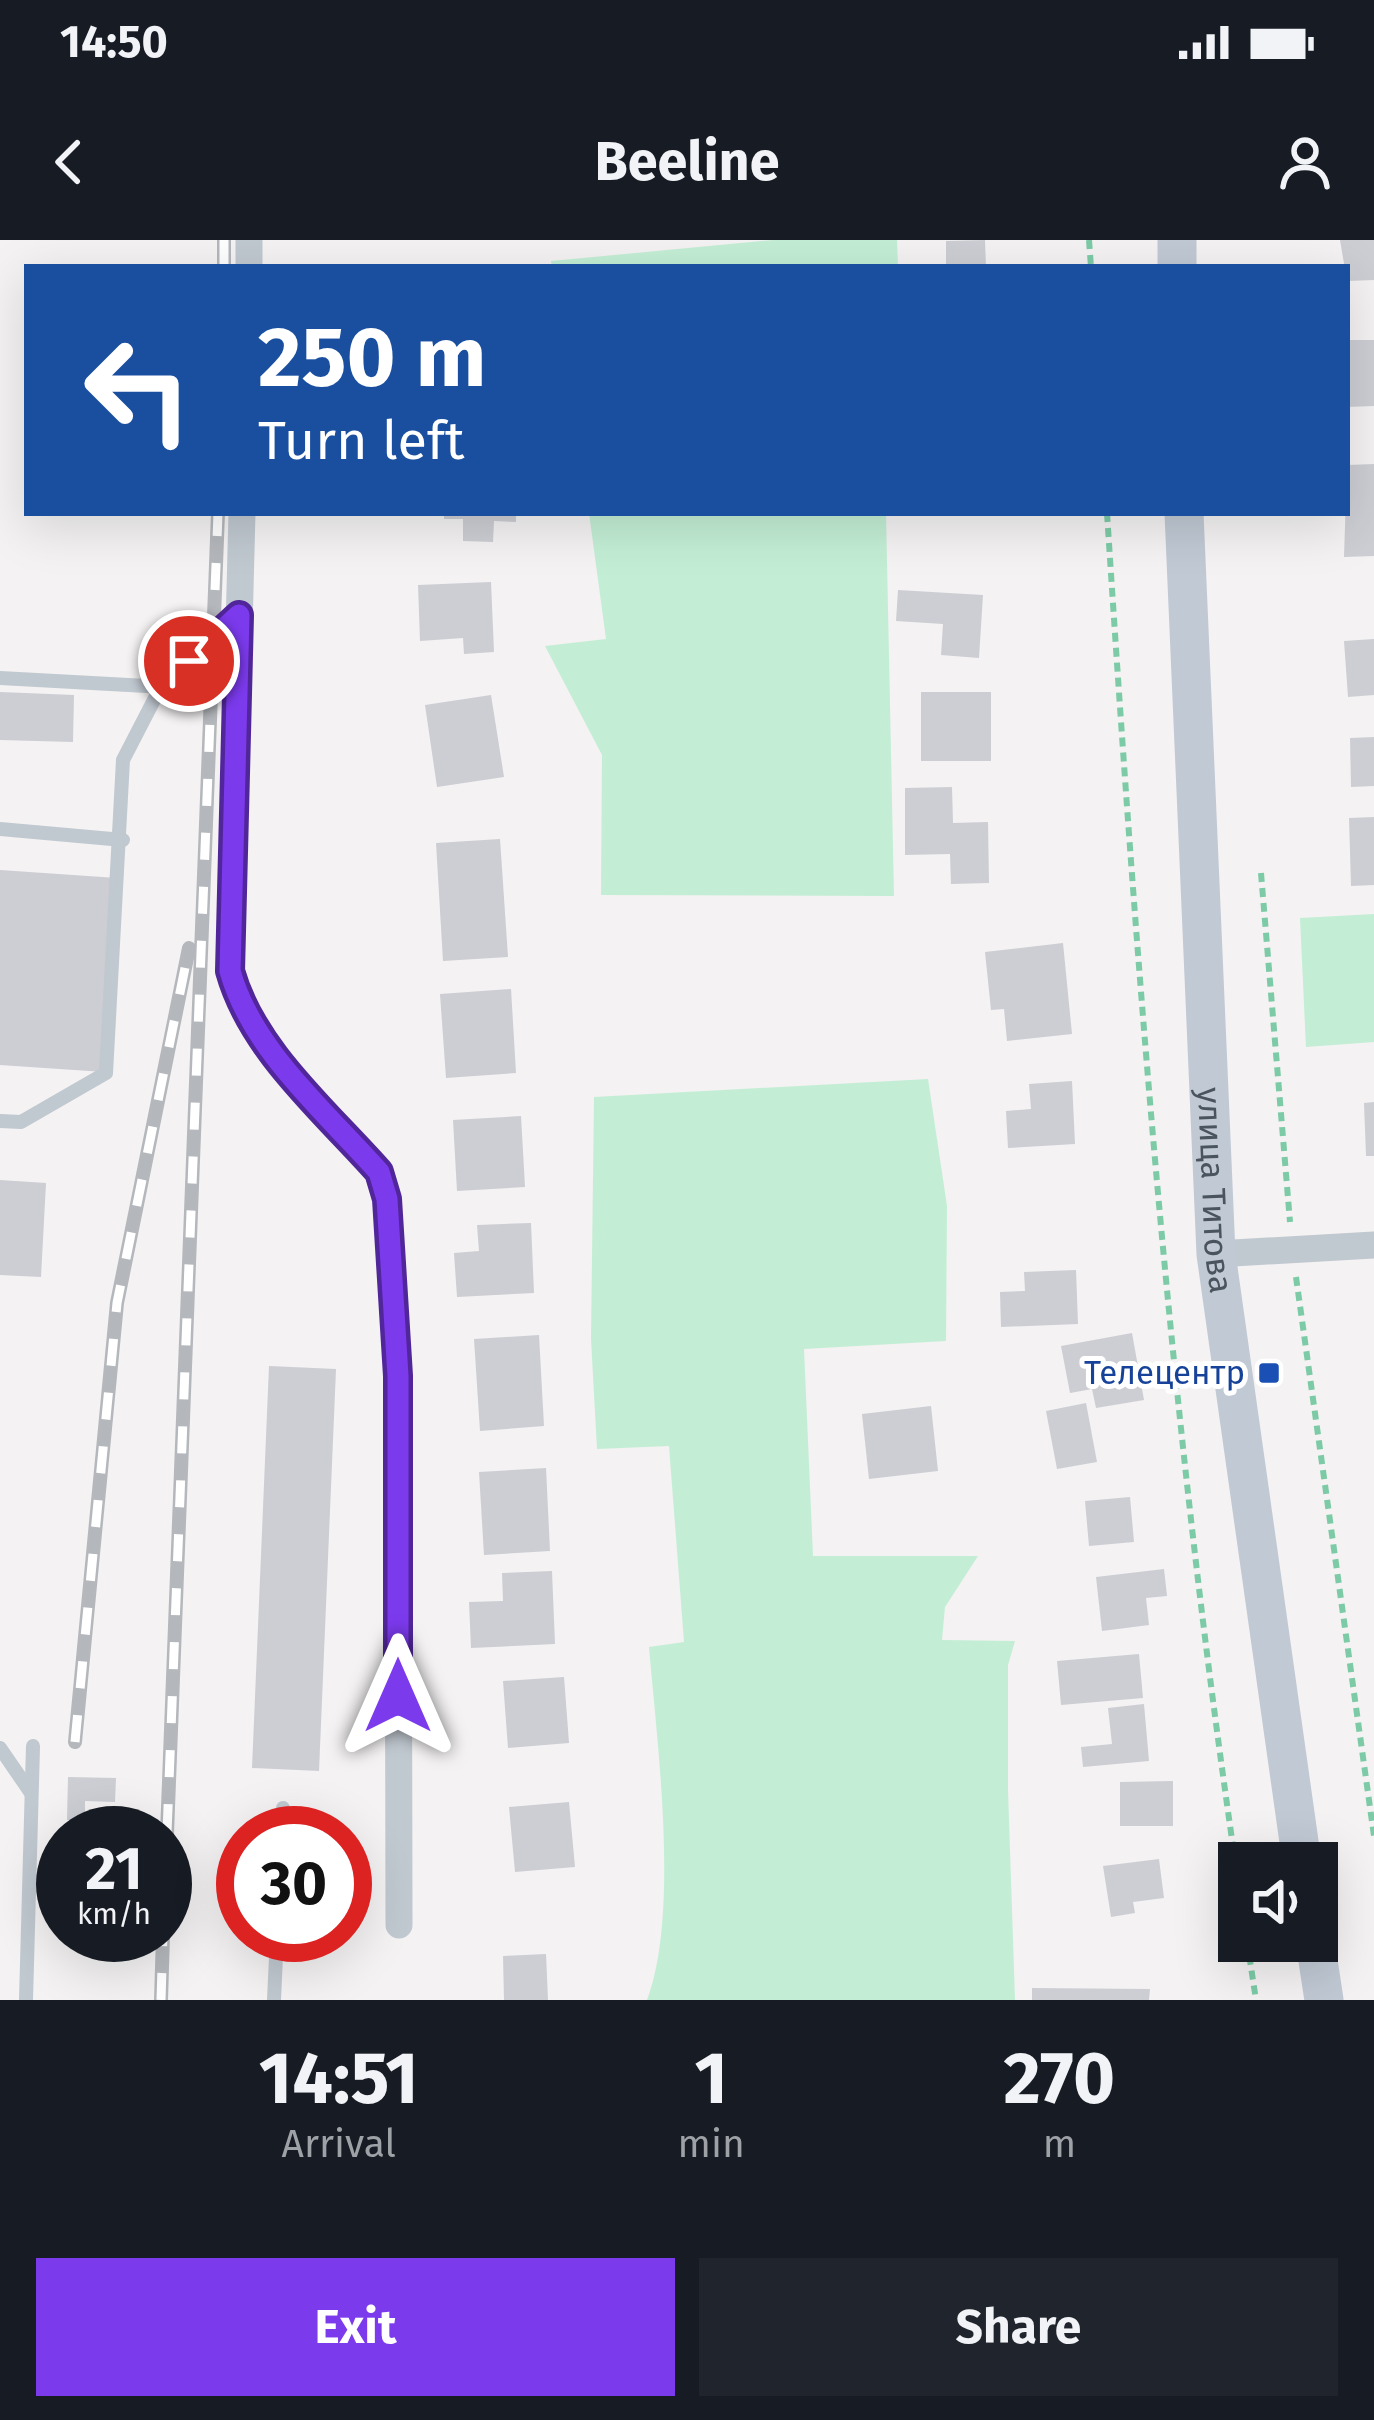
<!DOCTYPE html>
<html lang="en">
<head>
<meta charset="utf-8">
<style>
	body { margin:0; font-family:"Fira Sans",sans-serif; background:#20242c; color:#f1f3f6; height:100vh; display:flex; flex-direction:column; font-size:45px; white-space:nowrap }
	* { box-sizing:border-box; margin:0 }
	p { font-size:39px; color:#9ea1a6 }
	.icon { flex:none; width:66px; height:66px; fill:none; stroke:currentColor; stroke-width:2; stroke-linecap:round; stroke-linejoin:round }
	.map { position:relative; height:1760px; overflow:hidden }
	.sheet { display:flex; flex-direction:column; background:#171b24; flex:1 }
	.sheet>* { flex:none }
	.top-card { position:absolute; left:24px; top:24px; width:1326px; height:252px; border-radius:0px; box-shadow:0 12px 48px #0002; background:#1a4fa0; color:#fff; overflow:hidden }
	.tools { position:absolute; left:1218px; top:1602px; display:grid; gap:24px }
	.tools a { display:grid; place-items:center; width:120px; height:120px; border-radius:0px; background:#171b24; box-shadow:0 12px 48px #0002; font-size:60px }
	.speed { position:absolute; left:36px; top:1566px; display:flex; gap:24px; font-size:60px; font-weight:700; text-align:center }
	.speed>* { display:grid; place-content:center; width:156px; height:156px; border-radius:50%; background:#171b24; box-shadow:0 12px 48px #0002; line-height:1 }
	.speed small { font-size:30px; font-weight:400 }
	.speed .limit { border:18px solid #d22; background:#fff; color:#111 }
	.pin { position:absolute; display:grid; place-items:center; width:102px; height:102px; color:#fff; margin:-51px; border:6px solid #fff; border-radius:50%; box-shadow:0 3px 12px #0007 }
	.me { position:absolute; width:132px; margin:-66px; rotate:0deg; stroke-linejoin:round; filter:drop-shadow(0 0 9px #0008) }
	.turn { display:flex; align-items:center; gap:42px; height:252px; padding:0 36px; font-size:54px }
	.turn .icon { width:156px; height:156px; stroke-width:2.5 }
	.turn b { display:block; font-size:84px; line-height:102px }
	.eta { display:flex; justify-content:space-evenly; align-items:center; height:204px; text-align:center }
	.eta b { font-size:72px; font-weight:700; line-height:84px }
	.primary-button { display:flex; gap:24px; margin-top:auto; padding:24px 36px }
	.primary-button a { flex:1; height:138px; border-radius:0px; background:#7c3aed; color:#fff; font-size:48px; font-weight:700; line-height:138px; text-align:center }
	.primary-button a+a { background:#20242c; color:#f1f3f6 }
	.status { display:flex; justify-content:space-between; align-items:center; height:84px; padding:0 60px; background:#171b24; direction:ltr }
	.status svg { height:33px; fill:currentColor }
	header { display:flex; justify-content:space-between; align-items:center; height:156px; padding:0 36px; background:#171b24; font-size:54px; font-weight:700 }
	.map>svg:first-child { display:block }
	.green { fill:#c3eed5 }
	.building { fill:#ccced4 }
	.lines { fill:none; stroke-linecap:round; stroke-linejoin:round }
	.path { stroke:#7ccba6; stroke-width:6; stroke-dasharray:9 6; stroke-linecap:butt }
	.lane { stroke:#c0c8d0; stroke-width:14 }
	.street { stroke:#c0c8d0; stroke-width:27 }
	.secondary { stroke:#c0c9d4; stroke-width:39 }
	.rail-casing { stroke:#b4b7bb; stroke-width:14 }
	.rail { stroke:#fff; stroke-width:9; stroke-dasharray:27; stroke-linecap:butt }
	.route-casing { stroke:#51269a; stroke-width:30 }
	.route { stroke:#7c3aed; stroke-width:21 }
	.transit-dot { fill:#1a4fb4; stroke:#fff; stroke-width:4.5 }
	.labels { text-anchor:middle; dominant-baseline:central; stroke-width:10; stroke-linejoin:round; paint-order:stroke }
	.street-label { font-size:33px; fill:#4a545f; stroke:#fff }
	.transit-label { font-size:33px; fill:#164399; stroke:#fff; text-anchor:end }
</style>
</head>
<body>
<div class="status"><b>14:50</b><svg viewBox="0 0 49 12"><path d="M0 12V9h3v3zM5 12V6h3v6zM10 12V3h3v9zM15 12V0h3v12zM26 1h20v11H26zM47 4h2v5h-2z"/></svg></div>
<header><svg class="icon" aria-label="back" viewBox="0 0 24 24"><path d="M15 5l-7 7 7 7"/></svg>Beeline<svg class="icon" aria-label="person" viewBox="0 0 24 24"><circle cx="12" cy="8" r="4"/><path d="M4 21q1-7 8-7t8 7"/></svg></header>
<div class="map">
<svg width="1374" height="1760" viewBox="0 0 1374 1760">
	<rect width="100%" height="100%" fill="#f4f2f2"/>
	<g class="green">
		<polygon points="773,0 897,0 898,27 552,27 551,21"/>
		<polygon points="589,273 886,273 894,656 601,655 602,515 545,406 606,399"/>
		<polygon points="1374,674 1374,802 1306,807 1300,678"/>
		<path d="M928,839L947,966L946,1101L804,1109L813,1316H978L945,1367L942,1400L1015,1401L1008,1425V1550L1015,1760H647C680,1672 657,1503 649,1407L684,1402L669,1206L597,1209L591,1099L594,857Z"/>
	</g>
	<g class="building">
		<polygon points="985,0 986,27 946,27 946,1"/>
		<polygon points="1340,0 1374,0 1374,40 1347,41"/>
		<polygon points="1347,100 1374,100 1374,166 1347,167"/>
		<polygon points="1374,224 1374,316 1344,317 1347,225"/>
		<polygon points="444,273 516,273 516,282 494,281 493,302 463,301 463,279 444,279"/>
		<polygon points="491,342 494,412 464,414 463,398 420,401 418,345"/>
		<polygon points="898,350 983,355 979,418 941,415 943,384 896,381"/>
		<polygon points="1374,399 1374,455 1348,457 1344,401"/>
		<polygon points="0,452 74,455 73,502 0,500"/>
		<rect x="921" y="452" width="70" height="69"/>
		<polygon points="491,455 504,537 437,547 425,465"/>
		<polygon points="1374,497 1374,546 1351,547 1350,498"/>
		<polygon points="952,547 953,583 988,582 989,643 951,644 950,614 905,615 905,548"/>
		<polygon points="1374,577 1374,645 1351,646 1349,578"/>
		<polygon points="500,599 508,717 443,721 436,603"/>
		<polygon points="0,630 117,638 104,832 0,825"/>
		<polygon points="1063,703 1072,794 1007,801 1004,769 991,770 985,712"/>
		<polygon points="511,749 516,833 446,838 440,754"/>
		<polygon points="1072,841 1075,904 1008,908 1006,871 1031,869 1029,844"/>
		<polygon points="1374,862 1374,916 1366,916 1364,863"/>
		<polygon points="521,876 525,947 457,951 453,880"/>
		<polygon points="0,940 46,943 41,1037 0,1035"/>
		<polygon points="531,983 534,1053 457,1057 454,1013 479,1011 477,985"/>
		<polygon points="1076,1030 1078,1084 1001,1087 1000,1052 1025,1051 1024,1032"/>
		<polygon points="1132,1093 1144,1160 1096,1168 1092,1149 1070,1153 1061,1106"/>
		<polygon points="539,1095 544,1186 480,1191 474,1099"/>
		<polygon points="269,1126 336,1129 319,1531 252,1528"/>
		<polygon points="1086,1163 1097,1222 1057,1229 1046,1171"/>
		<polygon points="931,1166 938,1231 869,1239 862,1174"/>
		<polygon points="546,1228 550,1311 484,1315 479,1232"/>
		<polygon points="1130,1257 1134,1302 1089,1306 1085,1261"/>
		<polygon points="1164,1329 1167,1356 1146,1358 1149,1385 1102,1391 1096,1337"/>
		<polygon points="552,1331 555,1404 471,1408 469,1362 503,1361 502,1333"/>
		<polygon points="1139,1414 1143,1458 1061,1465 1057,1421"/>
		<polygon points="564,1437 569,1503 508,1508 503,1441"/>
		<polygon points="1144,1464 1149,1521 1083,1527 1081,1507 1112,1504 1108,1468"/>
		<polygon points="68,1537 116,1538 115,1562 85,1561 85,1580 67,1580"/>
		<polygon points="1173,1541 1173,1586 1120,1586 1120,1542"/>
		<polygon points="569,1562 575,1627 515,1632 509,1567"/>
		<polygon points="1159,1619 1164,1658 1133,1662 1135,1673 1111,1677 1103,1626"/>
		<polygon points="546,1714 548,1760 504,1760 503,1716"/>
		<polygon points="1032,1748 1150,1749 1149,1760 1032,1760"/>
	</g>
	<g class="lines">
		<g class="path">
			<polyline points="1089,0 1091,27"/>
			<path d="M1107,273C1137,732 1171,1192 1239,1647"/>
			<polyline points="1261,633 1290,982"/>
			<polyline points="1296,1037 1374,1596"/>
			<polyline points="1247,1701 1256,1760"/>
		</g>
		<g class="lane">
			<polyline points="0,438 165,447"/>
			<polyline points="0,589 123,600"/>
			<polyline points="0,881 21,882 106,833 123,520 155,458 237,376"/>
			<polyline points="0,1508 31,1553"/>
			<polyline points="282,1593 283,1568"/>
			<polyline points="26,1760 33,1506"/>
			<polyline points="274,1760 277,1695"/>
		</g>
		<g class="street">
			<polyline points="249,27 249,0"/>
			<path d="M242,273L230,731C251,810 326,871 379,932L387,959L398,1136L399,1685"/>
			<polyline points="1216,1014 1374,1005"/>
		</g>
		<g class="secondary">
			<polyline points="1177,0 1177,27"/>
			<path id="s1" d="M1184,273L1216,1014L1302,1623"/>
			<polyline points="1315,1701 1324,1760"/>
		</g>
		<g class="rail-casing">
			<g id="rail">
				<polyline points="224,27 224,0"/>
				<polyline points="75,1502 117,1063 189,708"/>
				<polyline points="165,1645 218,273"/>
				<polyline points="161,1760 163,1695"/>
			</g>
		</g>
		<use href="#rail" class="rail"/>
	</g>
	<g class="lines">
		<g class="route-casing">
			<path id="route" d="M189,421L239,375L230,731C252,810 325,871 379,932L387,959L398,1136V1456"/>
		</g>
		<use href="#route" class="route"/>
	</g>
	<rect class="transit-dot" x="1257" y="1121" width="24" height="24" rx="6"/>
	<g class="labels">
		<g class="street-label">
			<text stroke="none"><textPath href="#s1" startOffset="678">улица Титова</textPath></text>
		</g>
		<g class="transit-label">
			<text x="1245" y="1133">Телецентр</text>
		</g>
	</g>
</svg>
<div class="tools">
<a><svg class="icon" aria-label="sound" viewBox="0 0 24 24"><path d="M4 9h4l5-4v14l-5-4H4zM17 9q2 3 0 6"/></svg></a>
</div>
<div class="speed"><div>21<small>km/h</small></div><div class="limit">30</div></div>
<div class="pin" style="left:189px;top:421px;background:#d93025"><svg class="icon" aria-label="arrive" viewBox="0 0 24 24"><path d="M6 21V4h12l-3 4 3 4H6"/></svg></div>
<svg class="me" style="left:398px;top:1456px" viewBox="-20 -20 40 40"><path d="M0-17L14 15 0 8-14 15z" fill="#7c3aed" stroke="#fff" stroke-width="4"/></svg>
<div class="top-card">
<div class="turn"><svg class="icon" aria-label="left" viewBox="0 0 24 24"><path d="M17 20v-9H6M10 6l-5 5 5 5"/></svg><div><b>250 m</b>Turn left</div></div>
</div>
</div>
<section class="sheet">
<div class="eta">
<div><b>14:51</b><p>Arrival</p></div>
<div><b>1</b><p>min</p></div>
<div><b>270</b><p>m</p></div>
</div>
<div class="primary-button"><a>Exit</a><a>Share</a></div>
</section>
</body>
</html>
